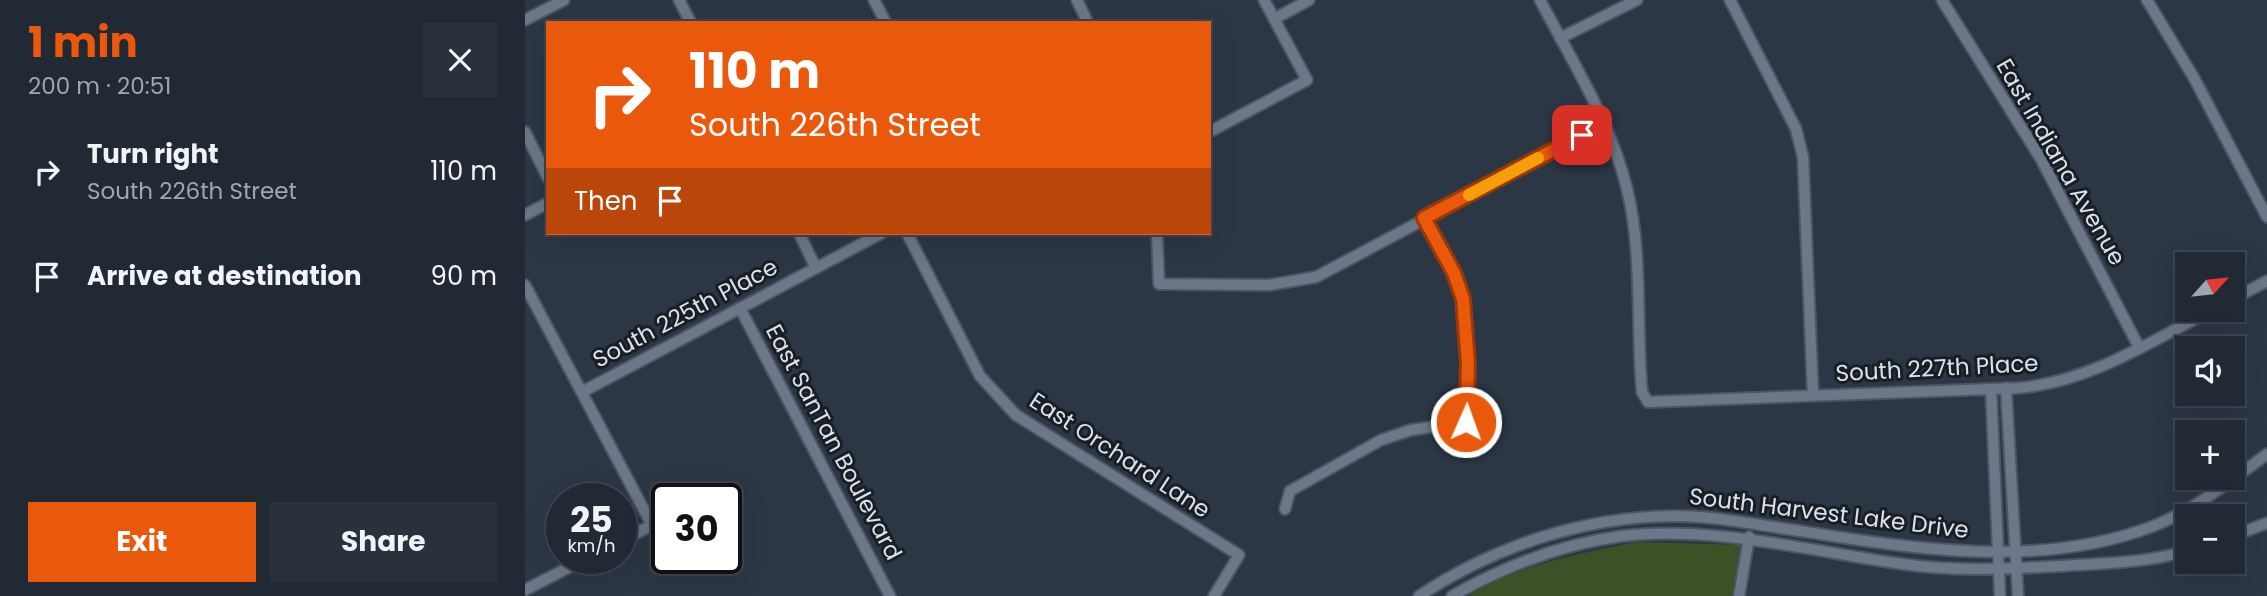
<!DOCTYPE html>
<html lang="en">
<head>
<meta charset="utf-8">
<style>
	body { margin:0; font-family:Poppins,sans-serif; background:#29313c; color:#f1f3f6; height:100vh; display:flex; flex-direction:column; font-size:26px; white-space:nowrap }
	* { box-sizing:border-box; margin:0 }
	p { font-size:23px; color:#a2a6ac }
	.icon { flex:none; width:38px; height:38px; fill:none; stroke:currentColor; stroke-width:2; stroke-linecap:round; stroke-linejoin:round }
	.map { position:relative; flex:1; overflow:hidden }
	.details { display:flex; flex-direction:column; background:#212934; width:525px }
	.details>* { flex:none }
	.banner { position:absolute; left:21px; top:21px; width:665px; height:214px; border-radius:0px; box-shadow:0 7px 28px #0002,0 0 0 2px #3e454f; background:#ea580c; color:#fff; overflow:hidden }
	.needle { width:46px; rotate:63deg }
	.buttons { position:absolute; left:1650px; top:252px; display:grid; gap:14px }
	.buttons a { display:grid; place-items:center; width:70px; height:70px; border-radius:0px; background:#212934; box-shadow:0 7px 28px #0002,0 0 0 2px #3e454f; font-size:35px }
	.speed { position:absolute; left:21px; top:483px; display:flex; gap:14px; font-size:35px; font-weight:700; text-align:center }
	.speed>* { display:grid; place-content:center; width:91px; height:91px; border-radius:50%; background:#212934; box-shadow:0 7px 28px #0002,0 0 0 2px #3e454f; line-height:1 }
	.speed small { font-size:18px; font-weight:400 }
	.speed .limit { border:4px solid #111; border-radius:10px; background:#fff; color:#111 }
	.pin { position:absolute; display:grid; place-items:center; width:60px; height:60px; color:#fff; margin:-30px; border-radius:14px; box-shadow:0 4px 10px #0006 }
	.me { position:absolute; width:77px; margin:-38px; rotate:2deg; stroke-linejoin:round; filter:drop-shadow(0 0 5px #0008) }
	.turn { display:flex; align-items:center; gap:24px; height:147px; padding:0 28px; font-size:32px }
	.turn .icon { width:91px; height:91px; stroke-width:2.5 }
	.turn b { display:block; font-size:49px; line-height:60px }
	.then { display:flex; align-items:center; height:66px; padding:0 28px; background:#0003; gap:14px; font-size:26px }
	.round { display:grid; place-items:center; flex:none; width:74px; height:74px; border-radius:0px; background:#29313c }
	.headline { display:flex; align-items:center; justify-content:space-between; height:119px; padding:0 28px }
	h1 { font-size:42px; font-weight:700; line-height:52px; color:#ea580c }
	.cta { display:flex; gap:14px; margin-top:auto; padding:14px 28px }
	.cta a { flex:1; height:80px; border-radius:0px; background:#ea580c; color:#fff; font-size:28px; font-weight:700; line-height:80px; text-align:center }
	.cta a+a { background:#29313c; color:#f1f3f6 }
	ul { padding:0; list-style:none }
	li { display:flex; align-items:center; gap:21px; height:105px; padding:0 28px }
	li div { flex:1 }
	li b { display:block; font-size:26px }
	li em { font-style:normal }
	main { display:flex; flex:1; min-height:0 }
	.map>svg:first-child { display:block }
	.green { fill:#3d5126 }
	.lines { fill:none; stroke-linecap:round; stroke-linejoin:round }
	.street-casing { stroke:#4c5561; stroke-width:14 }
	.street { stroke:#6c7889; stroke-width:10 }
	.route-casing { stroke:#983908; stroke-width:18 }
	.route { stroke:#ea580c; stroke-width:12 }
	.slow { stroke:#f59e0b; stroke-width:12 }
	.labels { text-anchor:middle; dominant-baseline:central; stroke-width:6; stroke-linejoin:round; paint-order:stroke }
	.street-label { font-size:23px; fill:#dbe2eb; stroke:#191e25 }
</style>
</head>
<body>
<main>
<section class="details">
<div class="headline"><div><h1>1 min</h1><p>200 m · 20:51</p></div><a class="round"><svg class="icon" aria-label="close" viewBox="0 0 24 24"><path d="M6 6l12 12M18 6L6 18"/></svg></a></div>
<ul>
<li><svg class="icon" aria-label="right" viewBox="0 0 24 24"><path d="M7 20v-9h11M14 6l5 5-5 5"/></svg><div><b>Turn right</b><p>South 226th Street</p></div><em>110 m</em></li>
<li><svg class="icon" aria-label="arrive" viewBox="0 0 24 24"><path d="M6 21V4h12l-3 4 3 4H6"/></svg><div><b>Arrive at destination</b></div><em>90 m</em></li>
</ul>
<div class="cta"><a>Exit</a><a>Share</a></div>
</section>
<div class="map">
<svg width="1742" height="596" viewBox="0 0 1742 596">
	<rect width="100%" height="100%" fill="#2c3746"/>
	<path class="green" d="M1110,542L1217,545L1208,596H944C990,565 1056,554 1110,542Z"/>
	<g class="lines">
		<g class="street-casing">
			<g id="street">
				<polyline points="154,0 166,23"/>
				<polyline points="349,0 361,23"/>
				<polyline points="552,0 563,23"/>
				<path d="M1015,0C1047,61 1086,122 1102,189C1118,252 1111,327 1117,392L1123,402L1493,388C1564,382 1625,342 1687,310"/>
				<polyline points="1205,0 1271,129 1278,157 1288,395"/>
				<polyline points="1417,0 1516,159 1614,347"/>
				<polyline points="1622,0 1669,78 1742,217"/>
				<polyline points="749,19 784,0"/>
				<polyline points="0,20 39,0"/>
				<polyline points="1035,38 1112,0"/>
				<polyline points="0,132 23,178"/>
				<polyline points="684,132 782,80 739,0"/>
				<polyline points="0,215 23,203"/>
				<polyline points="274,233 291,268"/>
				<polyline points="382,233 455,376 491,415 714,555 689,596"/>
				<polyline points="632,233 634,284 744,285 791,277 1079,124"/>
				<polyline points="0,285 127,525 96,541"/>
				<polyline points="1708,299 1742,281"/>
				<polyline points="215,308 365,596"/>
				<polyline points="1481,388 1493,596"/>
				<polyline points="1466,389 1475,596"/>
				<polyline points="57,392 357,233"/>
				<polyline points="760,509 765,491 856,440 886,430 941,422 943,364 938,299 929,273 899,218"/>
				<polyline points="1708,536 1742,523"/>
				<polyline points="0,590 62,558"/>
				<path d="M894,596C970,546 1057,517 1149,516C1191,516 1233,525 1275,531C1390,549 1513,569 1626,527C1668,511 1706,481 1742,454"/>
				<path d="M927,596C980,566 1037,544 1097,536C1182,525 1287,551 1371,563C1426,572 1481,569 1536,566C1579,563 1621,563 1662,551"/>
				<polyline points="1214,596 1224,537"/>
			</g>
		</g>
		<use href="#street" class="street"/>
	</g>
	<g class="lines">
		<g class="route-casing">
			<polyline id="route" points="941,422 943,364 938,299 929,273 899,218 1057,135"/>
		</g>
		<use href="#route" class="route"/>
		<polyline class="slow" points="944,195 1013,158"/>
	</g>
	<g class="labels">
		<g class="street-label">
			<text transform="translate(1536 162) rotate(60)">East Indiana Avenue</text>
			<text transform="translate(160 313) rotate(-28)">South 225th Place</text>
			<text transform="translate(1412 368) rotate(-3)">South 227th Place</text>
			<text transform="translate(309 442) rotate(62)">East SanTan Boulevard</text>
			<text transform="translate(595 455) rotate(33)">East Orchard Lane</text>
			<text transform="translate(1304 513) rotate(7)">South Harvest Lake Drive</text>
		</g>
	</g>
</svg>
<div class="buttons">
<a><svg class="needle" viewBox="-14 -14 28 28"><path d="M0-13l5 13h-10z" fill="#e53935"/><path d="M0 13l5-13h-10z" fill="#a2a6ac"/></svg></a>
<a><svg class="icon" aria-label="sound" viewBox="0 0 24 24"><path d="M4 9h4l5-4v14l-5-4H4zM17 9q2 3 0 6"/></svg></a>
<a>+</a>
<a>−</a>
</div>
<div class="speed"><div>25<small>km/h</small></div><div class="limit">30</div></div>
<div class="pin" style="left:1057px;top:135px;background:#d93025"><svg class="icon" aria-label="arrive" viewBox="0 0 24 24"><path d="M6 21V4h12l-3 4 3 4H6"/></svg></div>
<svg class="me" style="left:941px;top:422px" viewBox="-20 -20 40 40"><circle r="17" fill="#ea580c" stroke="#fff" stroke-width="3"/><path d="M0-11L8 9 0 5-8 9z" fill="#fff"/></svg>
<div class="banner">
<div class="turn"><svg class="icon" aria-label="right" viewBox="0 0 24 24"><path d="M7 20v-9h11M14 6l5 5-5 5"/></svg><div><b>110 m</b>South 226th Street</div></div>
<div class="then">Then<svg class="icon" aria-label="arrive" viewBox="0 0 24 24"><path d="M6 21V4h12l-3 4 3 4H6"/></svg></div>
</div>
</div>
</main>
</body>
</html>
